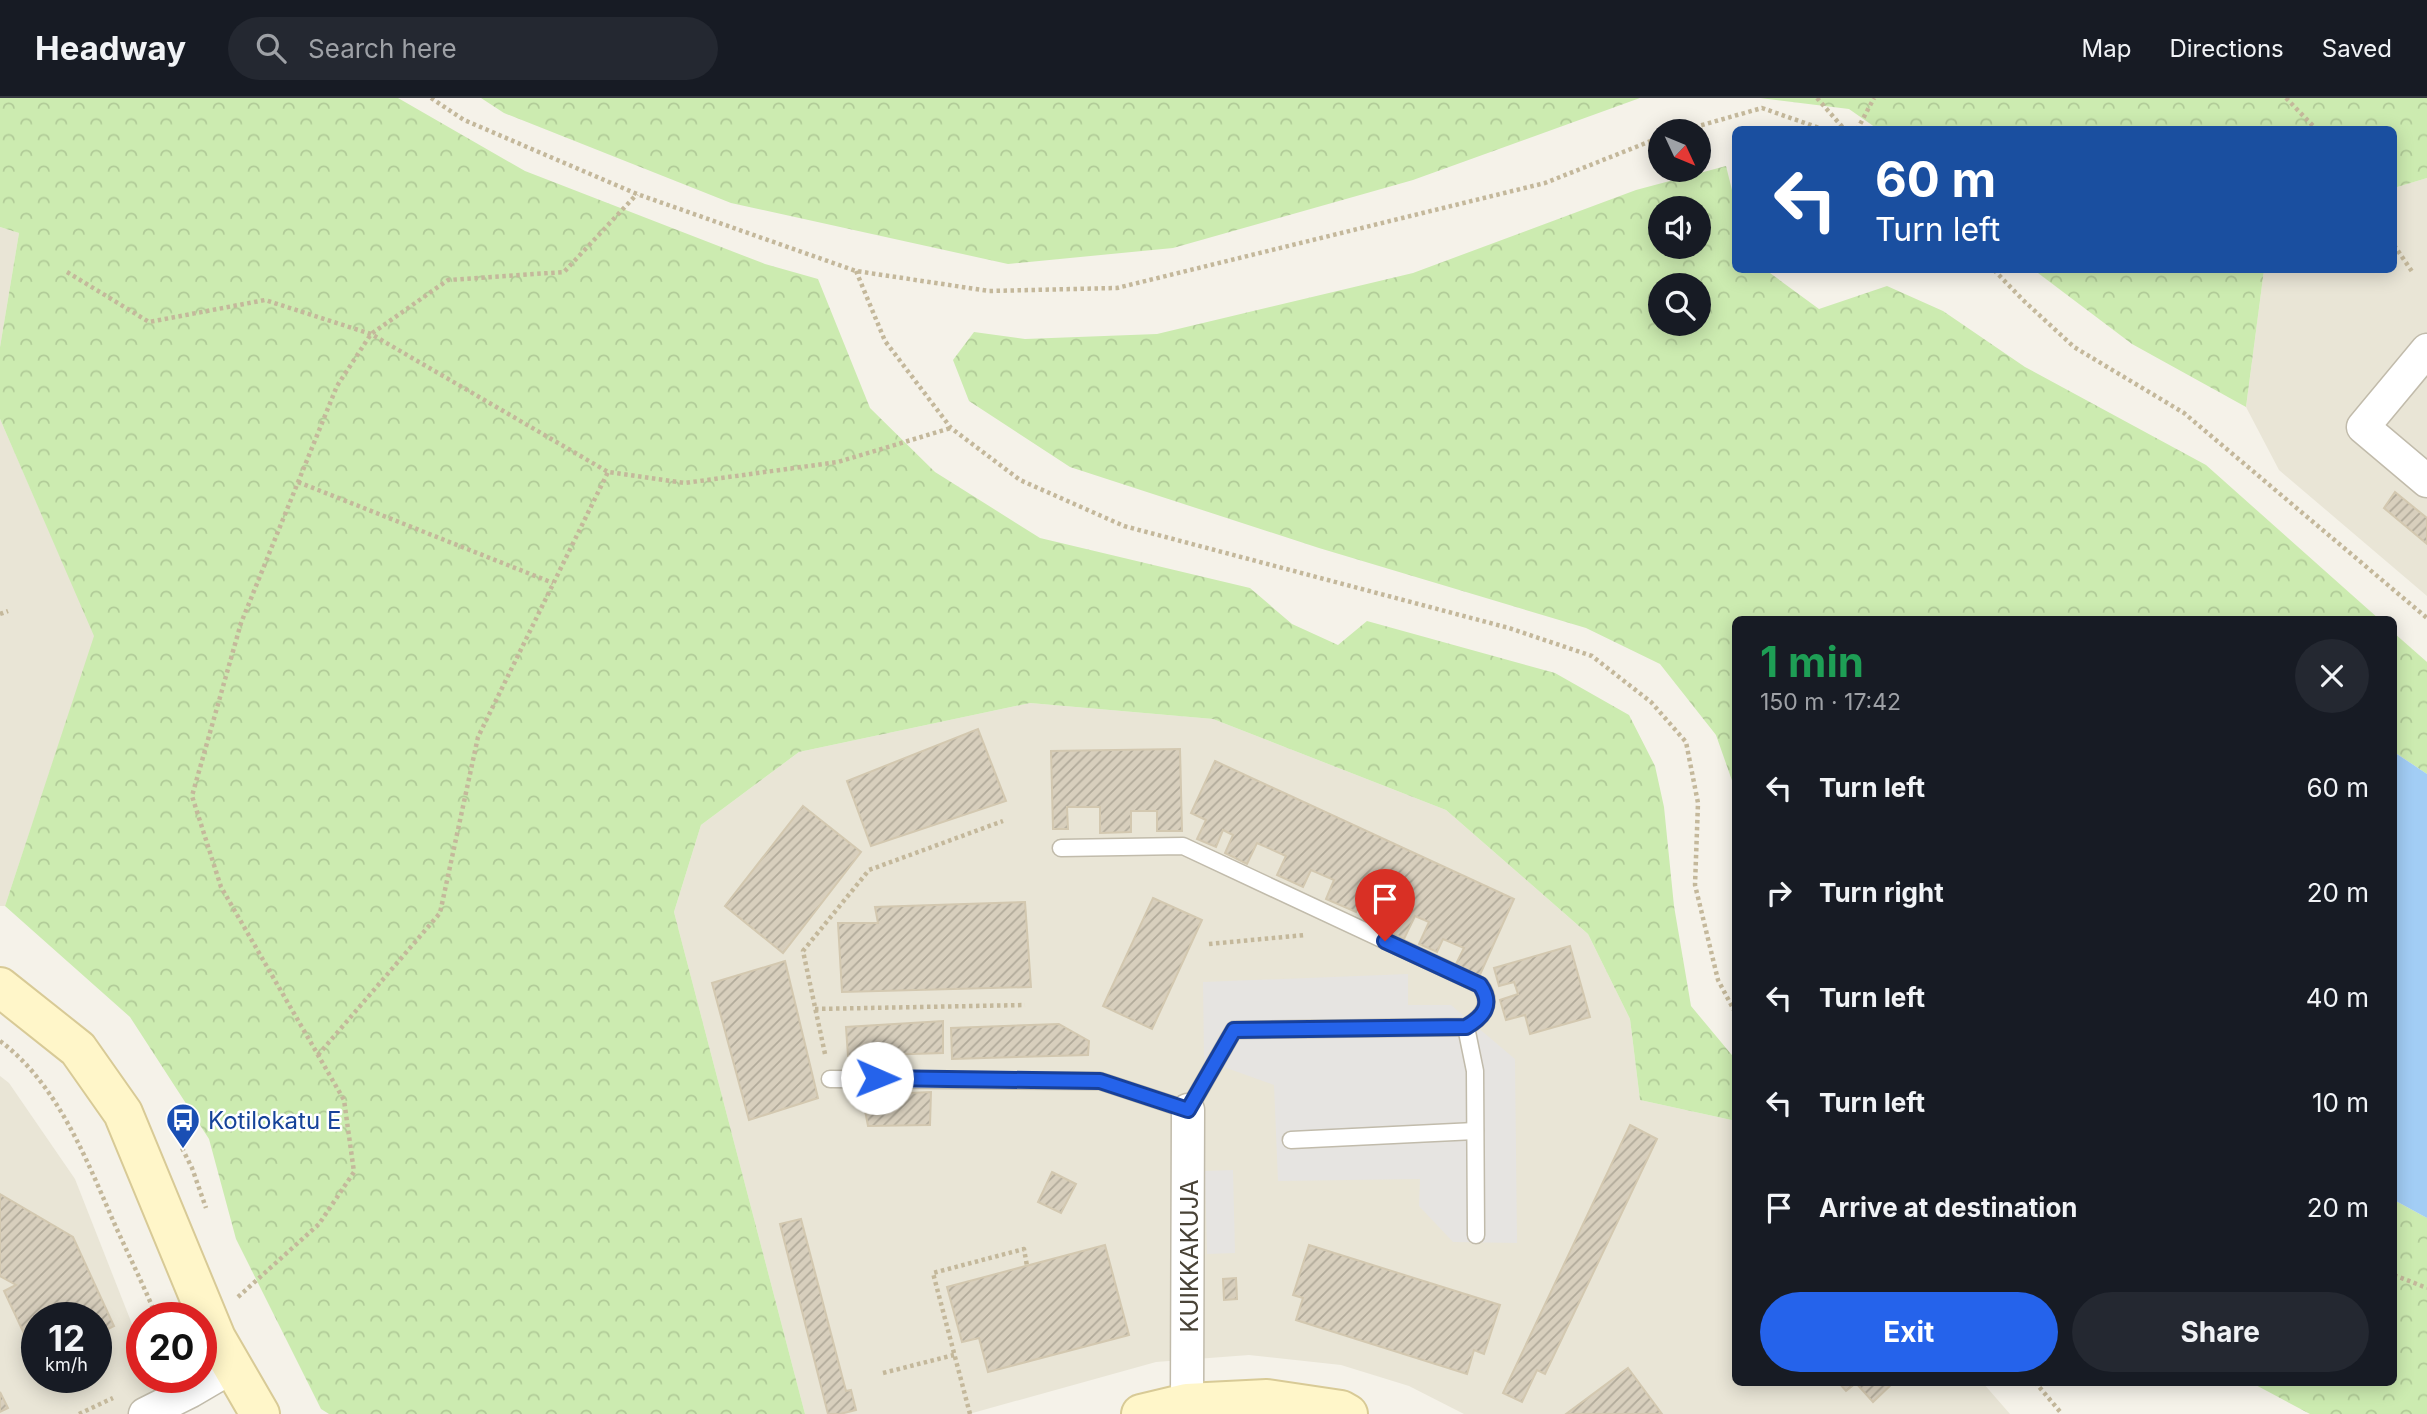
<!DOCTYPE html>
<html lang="en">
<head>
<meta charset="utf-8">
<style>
	body { margin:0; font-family:Inter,sans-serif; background:#242831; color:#f1f3f6; height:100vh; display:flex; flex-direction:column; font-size:26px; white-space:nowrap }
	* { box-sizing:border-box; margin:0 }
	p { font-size:23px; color:#9ea1a6 }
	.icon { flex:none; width:38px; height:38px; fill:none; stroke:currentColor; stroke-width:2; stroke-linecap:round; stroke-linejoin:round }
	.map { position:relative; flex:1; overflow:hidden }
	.details { position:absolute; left:1732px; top:518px; width:665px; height:770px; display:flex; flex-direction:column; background:#171b24; border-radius:10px; box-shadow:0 4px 18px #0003 }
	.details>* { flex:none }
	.banner { position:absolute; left:1732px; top:28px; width:665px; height:147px; border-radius:10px; box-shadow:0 4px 18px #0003; background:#1a4fa0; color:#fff; overflow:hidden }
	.needle { width:46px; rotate:134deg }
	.buttons { position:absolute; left:1648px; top:21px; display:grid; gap:14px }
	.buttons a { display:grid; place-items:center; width:63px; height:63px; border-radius:50%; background:#171b24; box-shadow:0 4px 18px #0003; font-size:35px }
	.speed { position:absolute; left:21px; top:1204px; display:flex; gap:14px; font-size:35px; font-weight:700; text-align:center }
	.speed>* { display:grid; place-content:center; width:91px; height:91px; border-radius:50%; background:#171b24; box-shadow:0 4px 18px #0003; line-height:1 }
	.speed small { font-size:18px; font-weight:400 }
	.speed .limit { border:10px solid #d22; background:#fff; color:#111 }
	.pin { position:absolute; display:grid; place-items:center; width:60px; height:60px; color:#fff; margin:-72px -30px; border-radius:50% 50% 50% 0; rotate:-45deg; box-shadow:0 0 7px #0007 }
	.pin .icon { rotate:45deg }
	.me { position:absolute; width:77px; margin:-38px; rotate:91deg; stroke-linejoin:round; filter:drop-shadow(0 0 5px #0008) }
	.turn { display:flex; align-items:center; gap:24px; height:147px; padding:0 28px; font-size:32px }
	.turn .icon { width:91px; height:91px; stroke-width:2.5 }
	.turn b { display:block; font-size:49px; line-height:60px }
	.round { display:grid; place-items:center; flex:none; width:74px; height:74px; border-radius:37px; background:#242831 }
	.head { display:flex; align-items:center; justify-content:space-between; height:119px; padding:0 28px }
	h1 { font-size:42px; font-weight:700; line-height:52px; color:#1e9e55 }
	.cta { display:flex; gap:14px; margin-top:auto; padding:14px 28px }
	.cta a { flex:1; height:80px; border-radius:42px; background:#2563eb; color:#fff; font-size:28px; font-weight:700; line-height:80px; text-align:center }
	.cta a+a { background:#242831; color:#f1f3f6 }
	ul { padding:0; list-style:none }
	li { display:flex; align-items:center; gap:21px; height:105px; padding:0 28px }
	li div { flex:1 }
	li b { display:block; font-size:26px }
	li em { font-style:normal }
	header { display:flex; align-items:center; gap:42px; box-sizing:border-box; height:98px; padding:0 35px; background:#171b24; border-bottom:2px solid #363941 }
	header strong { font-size:33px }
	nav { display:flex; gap:38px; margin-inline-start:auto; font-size:24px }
	.search { width:490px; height:63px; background:#242831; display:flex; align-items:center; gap:18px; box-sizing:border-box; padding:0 24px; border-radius:38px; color:#9ea1a6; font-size:26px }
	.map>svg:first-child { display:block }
	.residential { fill:#e9e5d6; fill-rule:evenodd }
	.forest { fill:url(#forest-crowns); fill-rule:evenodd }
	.parking { fill:#e6e4e1 }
	.water { fill:#a2cdf5 }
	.building { fill:url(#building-hatch); stroke:#d3c8b0; stroke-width:2 }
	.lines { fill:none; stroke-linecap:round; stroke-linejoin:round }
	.lane-casing { stroke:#c1bbab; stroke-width:19 }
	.street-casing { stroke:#c1bbab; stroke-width:35 }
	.secondary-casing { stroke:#d8ca96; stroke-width:42 }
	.path { stroke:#c4b89b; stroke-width:4.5; stroke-dasharray:3.5 3.5; stroke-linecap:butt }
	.lane { stroke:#fff; stroke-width:16 }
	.street { stroke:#fff; stroke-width:32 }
	.secondary { stroke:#fff6c9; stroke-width:38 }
	.route-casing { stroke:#184099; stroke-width:18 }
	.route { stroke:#2563eb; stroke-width:12 }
	.labels { text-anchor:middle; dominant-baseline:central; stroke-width:5; stroke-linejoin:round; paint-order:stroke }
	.transit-label { font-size:24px; fill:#164399; stroke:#fff; text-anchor:start }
	.street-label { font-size:24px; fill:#494337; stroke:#fff }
</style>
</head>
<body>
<header>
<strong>Headway</strong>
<div class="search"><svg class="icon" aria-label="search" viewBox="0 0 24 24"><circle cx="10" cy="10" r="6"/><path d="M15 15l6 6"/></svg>Search here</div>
<nav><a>Map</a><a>Directions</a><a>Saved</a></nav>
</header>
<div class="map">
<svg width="2427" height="1316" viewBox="0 0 2427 1316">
	<defs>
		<pattern id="forest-crowns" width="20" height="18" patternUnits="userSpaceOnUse" patternTransform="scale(1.75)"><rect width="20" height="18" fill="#ccebb0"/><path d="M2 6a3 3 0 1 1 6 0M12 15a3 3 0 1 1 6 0" fill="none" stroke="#b1cb98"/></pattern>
		<pattern id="building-hatch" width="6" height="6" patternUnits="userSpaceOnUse" patternTransform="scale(1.75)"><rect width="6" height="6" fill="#d8cfbd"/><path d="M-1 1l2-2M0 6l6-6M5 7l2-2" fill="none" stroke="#b1aa9a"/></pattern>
	</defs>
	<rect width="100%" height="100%" fill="#f5f2e9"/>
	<g class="residential">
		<polygon points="2427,80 2427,498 2279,372 2246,309 2264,172 2394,172 2394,90"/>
		<polygon points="0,129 19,135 0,249"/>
		<polygon points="0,321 95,538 5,808 0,808"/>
		<polygon points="1030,605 1213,621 1446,712 1588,836 1630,921 1640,1002 1736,1023 1736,1284 1983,1285 2010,1316 1464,1316 1409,1288 1341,1267 1249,1257 1156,1264 969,1316 805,1316 674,814 701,727 799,654"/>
		<path d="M0,978L9,985L75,1081L141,1249L142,1279H149L170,1316H0ZM37,1220H96V1279H37Z"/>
	</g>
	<g class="forest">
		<polygon points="0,0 398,0 525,73 765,166 818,181 870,310 935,374 1040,440 1250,490 1292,526 1338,547 1367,523 1555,575 1629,617 1655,668 1664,709 1674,808 1691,908 1736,962 1736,1023 1640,1002 1630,921 1588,836 1446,712 1213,621 1030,605 799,654 701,727 674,814 805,1316 329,1316 321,1311 236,1141 209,1041 130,919 5,808 94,538 0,321 0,249 19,135 0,129"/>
		<polygon points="481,0 1640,0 1413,82 1173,150 1008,166 731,105 504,15"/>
		<polygon points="1760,0 2427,0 2427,80 2394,90 2394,32 1879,32 1849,11"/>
		<path d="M1726,68L1736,108V172H1768L1770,175L1819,211L1887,188L1943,213L2025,269L2206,367L2379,521L1736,522V694L1716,637L1660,566L1586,530L1319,450L1070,369L969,303L953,262L974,234L1025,241L1157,236L1413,175L1636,92ZM1699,110V149H1661V110ZM1699,187V226H1661V187Z"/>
		<polygon points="2034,172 2264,172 2246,309 2132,246"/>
		<polygon points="2394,535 2427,564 2427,676 2394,654"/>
		<polygon points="2394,1102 2427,1120 2427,1316 2310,1316 2252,1285 2394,1284"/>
	</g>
	<g class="parking">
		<polygon points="1408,876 1408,907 1451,907 1515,961 1517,1145 1453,1144 1419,1108 1420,1081 1278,1083 1274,987 1204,962 1203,884"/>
		<polygon points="1233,1072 1235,1155 1207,1156 1205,1073"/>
	</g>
	<polygon class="water" points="2394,654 2427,676 2427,1120 2394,1102"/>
	<g class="building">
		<polygon points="2395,394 2427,420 2427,446 2384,410"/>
		<polygon points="978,631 1006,703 871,748 847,683"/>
		<polygon points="1180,651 1182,733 1157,733 1157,713 1131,713 1131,734 1100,735 1100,709 1067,709 1068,731 1053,731 1051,653"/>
		<polygon points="1215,663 1514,801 1479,879 1455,868 1464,850 1443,841 1437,854 1419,846 1429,824 1415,818 1404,841 1377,828 1386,808 1364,798 1356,814 1326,801 1334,782 1311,772 1303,789 1277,777 1286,758 1257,745 1247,766 1225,755 1233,737 1223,732 1216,749 1197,741 1206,722 1191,715"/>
		<polygon points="803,708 861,754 783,855 725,808"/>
		<polygon points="1153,800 1202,822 1152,931 1103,908"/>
		<polygon points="1025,804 1031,889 842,894 838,825 878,825 875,809"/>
		<polygon points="1570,848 1590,919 1530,936 1525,917 1506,922 1500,902 1518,896 1514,884 1499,888 1494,870"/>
		<polygon points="785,863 818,1000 749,1022 712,885"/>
		<polygon points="943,923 943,955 848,958 846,929"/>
		<polygon points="1059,926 1089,943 1088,957 952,961 951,930"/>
		<polygon points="931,994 930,1027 868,1028 862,997"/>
		<polygon points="1630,1027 1657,1041 1545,1276 1537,1272 1522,1304 1503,1295"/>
		<polygon points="1052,1074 1076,1086 1061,1115 1038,1104"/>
		<polygon points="0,1096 73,1139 114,1228 96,1237 96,1220 37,1220 37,1263 4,1193 16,1187 0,1178"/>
		<polygon points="801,1121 846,1293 851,1292 856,1312 840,1316 828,1316 780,1126"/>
		<polygon points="1105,1147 1129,1237 988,1274 979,1240 962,1244 947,1189"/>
		<polygon points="1309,1147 1500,1207 1484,1256 1474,1252 1467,1276 1296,1222 1303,1200 1293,1197"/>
		<polygon points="1236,1180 1237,1201 1224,1202 1223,1181"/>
		<polygon points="1628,1270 1662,1316 1566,1316"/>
		<polygon points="1838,1284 1894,1284 1873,1304 1856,1285 1846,1293"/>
		<polygon points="0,1294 8,1310 0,1314"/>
	</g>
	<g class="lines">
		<g class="lane-casing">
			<g id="lane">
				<polyline points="1466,929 1475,973 1476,1137"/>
				<path d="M830,981L1100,983L1188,1012L1234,932L1466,929C1483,919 1494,906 1480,887L1183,748L1061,750"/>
				<polyline points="1291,1042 1475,1033"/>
			</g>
		</g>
		<g class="street-casing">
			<g id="street">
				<polyline points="2427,252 2363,329 2427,383"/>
				<polyline points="1187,1305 1188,1012"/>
				<polyline points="145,1316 191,1293 232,1269"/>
			</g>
		</g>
		<g class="secondary-casing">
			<g id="secondary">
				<polyline points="0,889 78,951 123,1015 216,1240 260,1316"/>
				<polyline points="1141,1316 1187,1305 1267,1301 1341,1312 1348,1316"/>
			</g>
		</g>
		<g class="path">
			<polyline points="431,0 464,22 637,96 856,173 989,193 1117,190 1545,85 1661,39"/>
			<polyline points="1817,0 1845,32"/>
			<polyline points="2286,0 2317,32"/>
			<polyline points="1857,32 1874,0"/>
			<polyline points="1681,33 1762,10 1825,32"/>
			<polyline points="2394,147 2413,175"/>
			<polyline points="1994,172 2023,202 2074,249 2184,315 2427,520"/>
			<polyline points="856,173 885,243 951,330 1020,382 1124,428 1509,530 1592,558 1651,604 1686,644 1698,705 1695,787 1718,882 1736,916"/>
			<polyline points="67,174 149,224 265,202 371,236 608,374 685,385 838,364 951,330"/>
			<polyline points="298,384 553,485"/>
			<polyline points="0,516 8,513"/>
			<polyline points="1209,846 1305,837"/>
			<polyline points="815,911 1025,907"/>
			<path d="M0,943C58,986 87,1063 115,1127C129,1158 144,1188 157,1220"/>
			<polyline points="825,956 803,853 869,772 1003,723"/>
			<polyline points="318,957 440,815 478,639 608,374"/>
			<polyline points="182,1050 192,1070 206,1110"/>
			<polyline points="2394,1177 2427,1190"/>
			<polyline points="238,1199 319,1126 354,1074 344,1002 221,789 192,698 241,525 337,288 371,236 448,182 564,174 637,96"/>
			<polyline points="883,1275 954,1257"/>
			<polyline points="2035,1284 2062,1316"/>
			<polyline points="79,1316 113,1300"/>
			<polyline points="970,1316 933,1175 1024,1151 1027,1168"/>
		</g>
		<use href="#lane" class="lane"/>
		<use href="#street" class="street"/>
		<use href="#secondary" class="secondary"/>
	</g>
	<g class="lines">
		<g class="route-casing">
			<path id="route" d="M877,980L1100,983L1188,1012L1234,932L1466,929C1483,919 1494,907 1480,887L1385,843"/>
		</g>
		<use href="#route" class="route"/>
	</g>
	<defs>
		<g id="bus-pin" transform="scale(1.75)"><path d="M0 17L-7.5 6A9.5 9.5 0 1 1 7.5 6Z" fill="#1a4fb4" stroke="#fff"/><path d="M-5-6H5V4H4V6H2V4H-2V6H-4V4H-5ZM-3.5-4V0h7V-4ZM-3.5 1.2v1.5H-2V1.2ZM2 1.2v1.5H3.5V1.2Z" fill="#fff"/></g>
	</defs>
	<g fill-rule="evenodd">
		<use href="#bus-pin" x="183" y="1022"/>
	</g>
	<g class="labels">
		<g class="transit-label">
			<text x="208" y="1022">Kotilokatu E</text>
		</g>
		<g class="street-label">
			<text transform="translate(1189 1158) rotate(-90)">KUIKKAKUJA</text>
		</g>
	</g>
</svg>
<div class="buttons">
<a><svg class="needle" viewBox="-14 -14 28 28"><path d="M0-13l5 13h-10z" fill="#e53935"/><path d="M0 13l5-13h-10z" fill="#9ea1a6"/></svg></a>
<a><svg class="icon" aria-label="sound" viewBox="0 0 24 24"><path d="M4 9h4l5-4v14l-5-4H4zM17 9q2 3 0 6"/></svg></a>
<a><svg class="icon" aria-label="search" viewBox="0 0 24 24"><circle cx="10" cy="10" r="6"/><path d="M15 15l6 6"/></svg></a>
</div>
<div class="speed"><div>12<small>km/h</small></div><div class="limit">20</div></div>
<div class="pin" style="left:1385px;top:843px;background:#d93025"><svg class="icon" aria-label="arrive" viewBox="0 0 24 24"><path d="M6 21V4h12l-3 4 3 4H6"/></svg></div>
<svg class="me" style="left:877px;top:980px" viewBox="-20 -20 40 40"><circle r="19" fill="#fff"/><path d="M0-13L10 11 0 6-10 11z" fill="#2563eb"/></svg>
<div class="banner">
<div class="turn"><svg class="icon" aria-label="left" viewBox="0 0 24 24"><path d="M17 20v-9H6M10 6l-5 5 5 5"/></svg><div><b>60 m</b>Turn left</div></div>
</div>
<section class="details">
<div class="head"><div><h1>1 min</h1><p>150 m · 17:42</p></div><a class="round"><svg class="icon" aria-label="close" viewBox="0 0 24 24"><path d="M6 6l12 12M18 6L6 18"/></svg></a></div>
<ul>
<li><svg class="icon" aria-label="left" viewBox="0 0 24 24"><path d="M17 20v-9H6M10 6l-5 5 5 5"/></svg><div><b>Turn left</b></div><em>60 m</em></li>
<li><svg class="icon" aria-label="right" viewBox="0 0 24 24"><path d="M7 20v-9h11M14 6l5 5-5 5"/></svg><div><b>Turn right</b></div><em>20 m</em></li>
<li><svg class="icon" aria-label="left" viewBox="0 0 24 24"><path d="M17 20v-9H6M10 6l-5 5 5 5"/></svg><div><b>Turn left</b></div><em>40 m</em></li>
<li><svg class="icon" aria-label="left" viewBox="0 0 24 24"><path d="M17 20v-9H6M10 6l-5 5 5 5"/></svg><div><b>Turn left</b></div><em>10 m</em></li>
<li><svg class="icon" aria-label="arrive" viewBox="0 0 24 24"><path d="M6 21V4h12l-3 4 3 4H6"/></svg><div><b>Arrive at destination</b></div><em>20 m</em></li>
</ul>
<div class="cta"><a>Exit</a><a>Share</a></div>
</section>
</div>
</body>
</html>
